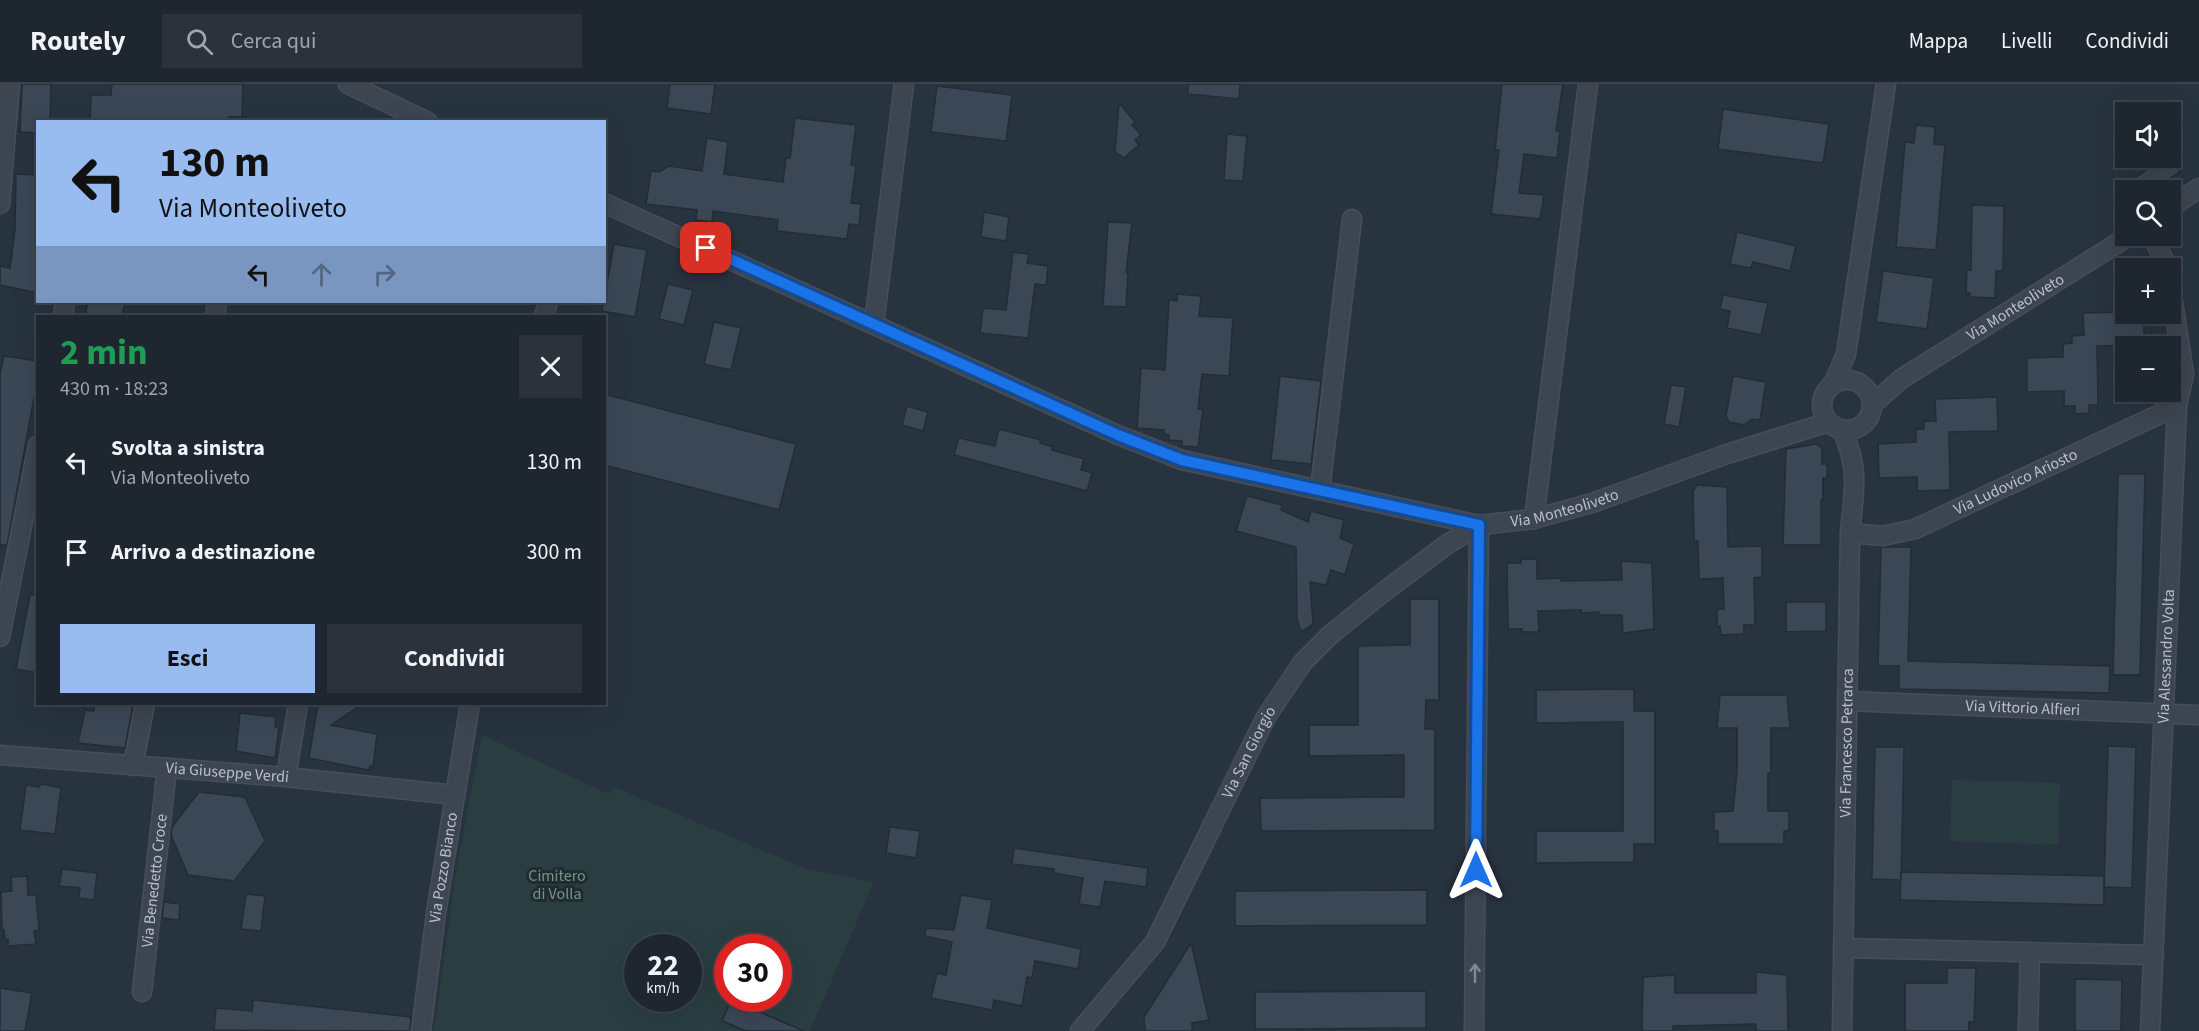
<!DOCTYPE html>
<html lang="it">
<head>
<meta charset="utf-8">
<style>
	body { margin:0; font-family:"Source Sans 3",sans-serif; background:#2b323c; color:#f1f3f6; height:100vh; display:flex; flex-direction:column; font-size:22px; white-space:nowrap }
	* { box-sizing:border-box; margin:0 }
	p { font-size:20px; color:#a1a5ab }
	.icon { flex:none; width:33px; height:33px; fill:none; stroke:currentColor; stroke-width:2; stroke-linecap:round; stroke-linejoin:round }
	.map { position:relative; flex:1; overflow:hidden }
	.sheet { position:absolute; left:36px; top:231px; width:570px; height:390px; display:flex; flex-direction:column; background:#1e2630; border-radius:0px; box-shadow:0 6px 24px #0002,0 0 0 2px #3c434c }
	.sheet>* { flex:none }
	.top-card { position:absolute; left:36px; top:36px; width:570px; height:183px; border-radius:0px; box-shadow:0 6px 24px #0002,0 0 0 2px #3c434c; background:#98bcf0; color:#111; overflow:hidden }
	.controls { position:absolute; left:2115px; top:18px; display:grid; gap:12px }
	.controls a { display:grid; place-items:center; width:66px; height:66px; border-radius:0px; background:#1e2630; box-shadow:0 6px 24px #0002,0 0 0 2px #3c434c; font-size:30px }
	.speed { position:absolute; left:624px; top:850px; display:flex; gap:12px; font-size:30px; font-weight:700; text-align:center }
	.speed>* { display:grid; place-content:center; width:78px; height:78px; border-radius:50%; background:#1e2630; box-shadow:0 6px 24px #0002,0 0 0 2px #3c434c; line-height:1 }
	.speed small { font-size:15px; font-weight:400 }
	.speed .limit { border:9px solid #d22; background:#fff; color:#111 }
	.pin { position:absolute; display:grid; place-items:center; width:51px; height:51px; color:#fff; margin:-26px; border-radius:12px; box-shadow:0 3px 9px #0006 }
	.me { position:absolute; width:66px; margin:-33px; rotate:0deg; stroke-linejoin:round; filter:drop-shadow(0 0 4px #0008) }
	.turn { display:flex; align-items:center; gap:21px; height:126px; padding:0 24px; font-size:27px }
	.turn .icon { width:78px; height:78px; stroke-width:2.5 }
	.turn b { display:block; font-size:42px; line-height:51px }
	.lanes { display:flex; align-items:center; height:57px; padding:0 24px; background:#0003; justify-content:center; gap:30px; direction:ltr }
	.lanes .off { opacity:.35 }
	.round { display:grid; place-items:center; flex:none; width:63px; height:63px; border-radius:0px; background:#2b323c }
	.overview { display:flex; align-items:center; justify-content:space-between; height:102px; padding:0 24px }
	h1 { font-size:36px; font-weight:700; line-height:45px; color:#1e9e55 }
	.button { display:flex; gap:12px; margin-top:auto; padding:12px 24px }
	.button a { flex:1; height:69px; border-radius:0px; background:#98bcf0; color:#111; font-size:24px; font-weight:700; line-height:69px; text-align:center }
	.button a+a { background:#2b323c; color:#f1f3f6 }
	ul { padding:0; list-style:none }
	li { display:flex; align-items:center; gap:18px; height:90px; padding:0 24px }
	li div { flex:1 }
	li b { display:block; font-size:22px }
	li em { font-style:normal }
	header { display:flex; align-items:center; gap:36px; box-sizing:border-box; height:84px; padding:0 30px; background:#1e2630; border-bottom:2px solid #3c434c }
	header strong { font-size:28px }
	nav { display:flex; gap:33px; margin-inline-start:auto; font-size:21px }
	.search { width:420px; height:54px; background:#2b323c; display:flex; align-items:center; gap:15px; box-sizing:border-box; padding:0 21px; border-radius:0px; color:#a1a5ab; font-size:22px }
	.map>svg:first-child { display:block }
	.green { fill:#2a3e41; fill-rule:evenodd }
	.building { fill:#3b4755; stroke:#232c37; stroke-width:1.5 }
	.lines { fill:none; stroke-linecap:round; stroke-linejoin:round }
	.minor-casing { stroke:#464e59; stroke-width:21 }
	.minor { stroke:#3c4550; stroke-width:18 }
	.oneway { stroke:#818993 }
	.route-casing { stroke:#114b97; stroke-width:15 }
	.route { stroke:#1a73e8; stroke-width:10 }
	.labels { text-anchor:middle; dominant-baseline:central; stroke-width:6; stroke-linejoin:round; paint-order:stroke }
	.street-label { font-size:16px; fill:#b9c0ca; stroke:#212a35 }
	.park-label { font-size:16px; fill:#72997a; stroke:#212a35 }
</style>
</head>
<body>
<header>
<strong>Routely</strong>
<div class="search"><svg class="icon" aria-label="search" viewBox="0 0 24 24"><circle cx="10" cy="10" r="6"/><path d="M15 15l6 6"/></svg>Cerca qui</div>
<nav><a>Mappa</a><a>Livelli</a><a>Condividi</a></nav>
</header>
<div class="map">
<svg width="2199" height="947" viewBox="0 0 2199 947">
	<rect width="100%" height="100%" fill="#283340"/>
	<g class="green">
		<path d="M482,651L608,710L614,703L806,785L874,798L810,947H434L456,788ZM638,864H688V915H638ZM728,864H778V915H728Z"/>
		<polygon points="1952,696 2060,699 2058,761 1950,757"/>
	</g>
	<g class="building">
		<polygon points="22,0 51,0 50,38 38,38 38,49 20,48"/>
		<polygon points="112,0 243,0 242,33 229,33 229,38 90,38 91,11 111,11"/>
		<polygon points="670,0 715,0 711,30 667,24"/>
		<polygon points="1188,0 1240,0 1239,15 1188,10"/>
		<polygon points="1502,0 1563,0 1556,47 1560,47 1557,74 1524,70 1519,109 1544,111 1540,135 1491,130 1499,66 1495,66"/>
		<polygon points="937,2 1012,11 1006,57 931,48"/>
		<polygon points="1119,19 1135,38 1132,41 1141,51 1135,56 1139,61 1124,74 1115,68"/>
		<polygon points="1723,25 1829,40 1823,79 1718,65"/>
		<polygon points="795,34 856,41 851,81 856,82 851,119 861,120 859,141 849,140 847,155 777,147 778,136 713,127 712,138 696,136 697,126 646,120 651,87 659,88 669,82 702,87 707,54 728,58 724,90 783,98 786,74 790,74"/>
		<polygon points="1916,41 1935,43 1934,60 1945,61 1936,166 1896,163 1905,58 1914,59"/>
		<polygon points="1227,50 1247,52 1243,97 1224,96"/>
		<polygon points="2145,74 2170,74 2180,88 2152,106 2141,106 2133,95 2151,83"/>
		<polygon points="16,90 38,91 38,209 0,201 0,182 10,184 15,145"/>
		<polygon points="1972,121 2004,122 2003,187 1996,187 1995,214 1970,213 1970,209 1966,209 1967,186 1971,186"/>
		<polygon points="984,128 1009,133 1006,157 981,153"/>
		<polygon points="1108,138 1132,139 1126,188 1128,189 1126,223 1103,222"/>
		<polygon points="1737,148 1796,162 1790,187 1753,178 1751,184 1730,180"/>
		<polygon points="614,160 647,166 635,233 602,227"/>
		<polygon points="1013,168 1029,170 1027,179 1048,182 1046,201 1035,200 1028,254 980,249 983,224 1006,226"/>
		<polygon points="1883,187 1934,194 1927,245 1876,238"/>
		<polygon points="668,200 693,206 684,241 659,235"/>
		<polygon points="1177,210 1201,212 1199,232 1233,234 1229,292 1202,290 1198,325 1203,325 1198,363 1182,362 1182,357 1169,356 1169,351 1164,350 1164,346 1137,344 1141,284 1165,286 1169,216 1177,217"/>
		<polygon points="1723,211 1768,219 1761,251 1727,244 1730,227 1720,225"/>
		<polygon points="88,218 125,218 122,232 85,232"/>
		<polygon points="2126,228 2144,230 2144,261 2097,262 2098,321 2089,321 2089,329 2075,330 2075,322 2064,322 2064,307 2027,308 2027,274 2063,273 2063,260 2072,259 2072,252 2084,251 2083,229"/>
		<polygon points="714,238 741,244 731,286 704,280"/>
		<polygon points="4,272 38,277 38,292 7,461 0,461 0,290"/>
		<polygon points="1280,292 1321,297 1311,380 1271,376"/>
		<polygon points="1733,292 1766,298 1760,336 1752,335 1744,341 1729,338 1726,332"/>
		<polygon points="1671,301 1686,303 1679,343 1664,340"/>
		<polygon points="604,310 796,360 779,426 604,381"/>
		<polygon points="1997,313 1998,347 1949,348 1950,406 1917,407 1917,393 1879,394 1878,360 1916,358 1916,345 1924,345 1924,337 1936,337 1935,315"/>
		<polygon points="907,322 928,328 923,347 902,341"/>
		<polygon points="999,345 1041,356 1040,359 1053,363 1052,366 1084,375 1081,386 1092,389 1087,407 954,371 959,354 995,362"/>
		<polygon points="1816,360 1822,364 1822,380 1827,380 1827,394 1823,394 1823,416 1821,416 1821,461 1783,461 1786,365"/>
		<polygon points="2118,390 2145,390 2140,591 2113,591"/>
		<polygon points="1697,401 1727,403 1728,463 1762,462 1762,493 1754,494 1755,541 1744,541 1744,550 1721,551 1720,542 1717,542 1717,525 1724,525 1723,494 1699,495 1698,457 1694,457 1693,407"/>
		<polygon points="1247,412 1282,421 1281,426 1308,438 1311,427 1344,436 1340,454 1354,460 1345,491 1331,486 1326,501 1310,498 1313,540 1301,548 1297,535 1296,463 1236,447"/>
		<polygon points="1881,463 1911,463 1908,577 2110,582 2109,609 1899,605 1899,582 1878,582"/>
		<polygon points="1521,475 1537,475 1537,495 1562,494 1561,497 1622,496 1621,477 1652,479 1654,545 1623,549 1622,531 1598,531 1599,528 1581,529 1581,526 1538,527 1539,548 1522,548 1522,545 1508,545 1507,479 1521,479"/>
		<polygon points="30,511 38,511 38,589 16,585"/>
		<polygon points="1410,515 1439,515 1439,616 1426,616 1425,645 1435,645 1435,746 1261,747 1260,714 1404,713 1404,671 1309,672 1309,641 1358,641 1358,562 1410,561"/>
		<polygon points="1786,518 1826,518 1826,547 1786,548"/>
		<polygon points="1634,605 1634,627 1655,627 1655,760 1634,760 1634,778 1536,779 1536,747 1623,747 1623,638 1536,639 1536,606"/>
		<polygon points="1720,611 1787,611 1790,644 1771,644 1771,689 1768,689 1768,727 1789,727 1789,746 1784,747 1784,760 1718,760 1718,747 1714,747 1714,728 1733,727 1737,687 1737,644 1717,644"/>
		<polygon points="95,620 133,620 125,664 78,659 85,626 94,627"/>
		<polygon points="318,620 362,620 331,641 377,650 373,683 370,682 369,686 309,674"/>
		<polygon points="240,629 276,633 275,643 279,643 275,674 236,667"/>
		<polygon points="2108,662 2136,663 2132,804 2104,803"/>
		<polygon points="1875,663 1904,663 1901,796 1872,795"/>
		<polygon points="41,700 61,704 55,750 20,746 26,701 39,703"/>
		<polygon points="199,708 245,713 265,757 234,797 188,791 171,751 172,743"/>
		<polygon points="890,743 920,747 916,774 886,769"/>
		<polygon points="1014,764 1148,784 1146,803 1105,797 1100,823 1079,820 1083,794 1054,789 1054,785 1012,780"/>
		<polygon points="62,785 97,789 94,816 79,814 80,804 59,802"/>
		<polygon points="1901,788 2104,792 2104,821 1900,816"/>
		<polygon points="27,792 28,811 36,811 39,846 34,847 36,860 8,862 8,855 5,856 4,846 2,846 1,808 12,807 11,793"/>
		<polygon points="1427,806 1427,841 1235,842 1235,807"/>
		<polygon points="246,810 265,812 261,847 241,845"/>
		<polygon points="961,811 992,816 987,844 1081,865 1078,885 1035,877 1032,894 1027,893 1022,922 994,916 992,926 931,914 937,889 946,891 952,858 925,852 926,844 954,846"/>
		<polygon points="164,818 180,820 179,836 162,834"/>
		<polygon points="1191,859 1209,936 1192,939 1192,947 1145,947 1144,933"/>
		<polygon points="1947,884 1976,884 1974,938 1969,938 1969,947 1905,947 1905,899 1947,899"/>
		<polygon points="1756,888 1787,891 1788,947 1756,947 1756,940 1673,942 1673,947 1642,947 1643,893 1675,891 1675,909 1756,909"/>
		<polygon points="2075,895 2122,896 2121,947 2075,947"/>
		<polygon points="0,904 32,909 25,947 0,947"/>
		<polygon points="1426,907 1426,944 1255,945 1255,908"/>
		<polygon points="253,916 411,933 410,947 214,946 216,924 252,927"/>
		<polygon points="731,916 804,947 746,947 722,937"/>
	</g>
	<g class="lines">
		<g class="minor-casing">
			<g id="minor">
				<polyline points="348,0 428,38"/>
				<path id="s1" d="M604,119L1118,351L1182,376L1479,441L1534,435L1592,419L1727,370L1829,338"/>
				<polyline points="0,120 10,0"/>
				<polyline points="2170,124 2199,104"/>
				<polyline points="2152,152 2168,184"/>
				<polyline points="63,232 65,218"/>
				<polyline points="215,232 217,218"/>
				<polyline points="544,232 548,218"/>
				<polyline points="874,240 904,0"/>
				<circle cx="1847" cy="321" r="25"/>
				<polyline points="1834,299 1846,270 1886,0"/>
				<path id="s2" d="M1872,321L1901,295L2129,152"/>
				<polyline points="1320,406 1352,135"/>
				<polyline points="1534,435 1588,0"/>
				<path id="s3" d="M1850,449L1883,452L1915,445L2177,322"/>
				<polyline points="0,553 38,361"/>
				<path id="s4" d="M1847,617L2199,631"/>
				<path id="s5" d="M0,671L286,693L455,711"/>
				<polyline points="133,682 145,620"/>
				<polyline points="286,693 298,620"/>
				<polyline points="1843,864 2154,871"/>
				<path id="s6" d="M142,908L167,684"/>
				<path id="s7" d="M421,947L436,829L470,620"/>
				<path id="s8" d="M1080,947L1155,858L1266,633L1303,578L1330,551L1381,510L1446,461L1479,441"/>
				<polyline points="1474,947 1479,441"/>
				<path id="s9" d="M1842,947L1850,449C1854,405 1860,387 1842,345"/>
				<polyline points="2028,947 2030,868"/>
				<path id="s10" d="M2150,947L2177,322L2184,290L2170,198"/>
			</g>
		</g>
		<use href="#minor" class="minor"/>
	</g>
	<defs><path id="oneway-shaft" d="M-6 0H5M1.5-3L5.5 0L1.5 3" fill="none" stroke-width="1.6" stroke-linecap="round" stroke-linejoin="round" transform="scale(1.5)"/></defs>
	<use class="oneway" href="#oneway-shaft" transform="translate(1475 889) rotate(-90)"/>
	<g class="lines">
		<g class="route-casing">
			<polyline id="route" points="706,164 1118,351 1182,376 1479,441 1476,786"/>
		</g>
		<use href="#route" class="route"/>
	</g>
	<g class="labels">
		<g class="street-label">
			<text stroke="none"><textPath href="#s2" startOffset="174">Via Monteoliveto</textPath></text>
			<text stroke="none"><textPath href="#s3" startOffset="177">Via Ludovico Ariosto</textPath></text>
			<text stroke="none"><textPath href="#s1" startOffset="1024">Via Monteoliveto</textPath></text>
			<text stroke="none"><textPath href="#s10" startOffset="375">Via Alessandro Volta</textPath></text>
			<text stroke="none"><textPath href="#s4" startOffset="176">Via Vittorio Alfieri</textPath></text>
			<text stroke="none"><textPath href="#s9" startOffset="288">Via Francesco Petrarca</textPath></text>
			<text stroke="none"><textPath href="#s8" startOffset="328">Via San Giorgio</textPath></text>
			<text stroke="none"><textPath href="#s5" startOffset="228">Via Giuseppe Verdi</textPath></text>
			<text stroke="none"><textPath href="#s7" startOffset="165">Via Pozzo Bianco</textPath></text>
			<text stroke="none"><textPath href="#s6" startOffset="112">Via Benedetto Croce</textPath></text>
		</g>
		<g class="park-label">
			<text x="557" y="792">Cimitero<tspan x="557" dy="18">di Volla</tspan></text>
		</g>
	</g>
</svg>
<div class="controls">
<a><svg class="icon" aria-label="sound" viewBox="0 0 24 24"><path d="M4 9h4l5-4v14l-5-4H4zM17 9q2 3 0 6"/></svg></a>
<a><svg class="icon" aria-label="search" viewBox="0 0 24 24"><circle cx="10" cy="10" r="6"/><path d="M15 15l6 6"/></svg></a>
<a>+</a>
<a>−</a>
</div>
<div class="speed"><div>22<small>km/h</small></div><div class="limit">30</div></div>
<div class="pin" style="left:706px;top:164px;background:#d93025"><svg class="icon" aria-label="arrive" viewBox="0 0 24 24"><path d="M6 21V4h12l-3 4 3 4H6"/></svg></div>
<svg class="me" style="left:1476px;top:786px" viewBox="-20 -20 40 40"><path d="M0-17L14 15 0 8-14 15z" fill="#1a73e8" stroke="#fff" stroke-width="4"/></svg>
<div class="top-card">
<div class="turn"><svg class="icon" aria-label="left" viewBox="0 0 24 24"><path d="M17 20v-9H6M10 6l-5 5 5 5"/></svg><div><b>130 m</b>Via Monteoliveto</div></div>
<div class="lanes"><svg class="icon" aria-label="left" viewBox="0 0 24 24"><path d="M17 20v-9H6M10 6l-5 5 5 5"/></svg><svg class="icon off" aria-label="ahead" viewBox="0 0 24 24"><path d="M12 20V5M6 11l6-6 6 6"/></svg><svg class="icon off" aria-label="right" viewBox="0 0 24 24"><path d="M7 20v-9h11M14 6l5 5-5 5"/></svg></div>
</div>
<section class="sheet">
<div class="overview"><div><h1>2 min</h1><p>430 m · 18:23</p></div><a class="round"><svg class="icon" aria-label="close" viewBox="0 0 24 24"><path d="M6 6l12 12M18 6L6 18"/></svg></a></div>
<ul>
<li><svg class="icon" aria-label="left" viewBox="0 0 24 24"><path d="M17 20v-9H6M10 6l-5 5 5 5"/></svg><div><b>Svolta a sinistra</b><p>Via Monteoliveto</p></div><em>130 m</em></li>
<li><svg class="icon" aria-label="arrive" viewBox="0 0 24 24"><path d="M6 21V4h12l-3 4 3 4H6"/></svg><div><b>Arrivo a destinazione</b></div><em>300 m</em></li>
</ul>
<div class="button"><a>Esci</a><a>Condividi</a></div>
</section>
</div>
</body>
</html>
